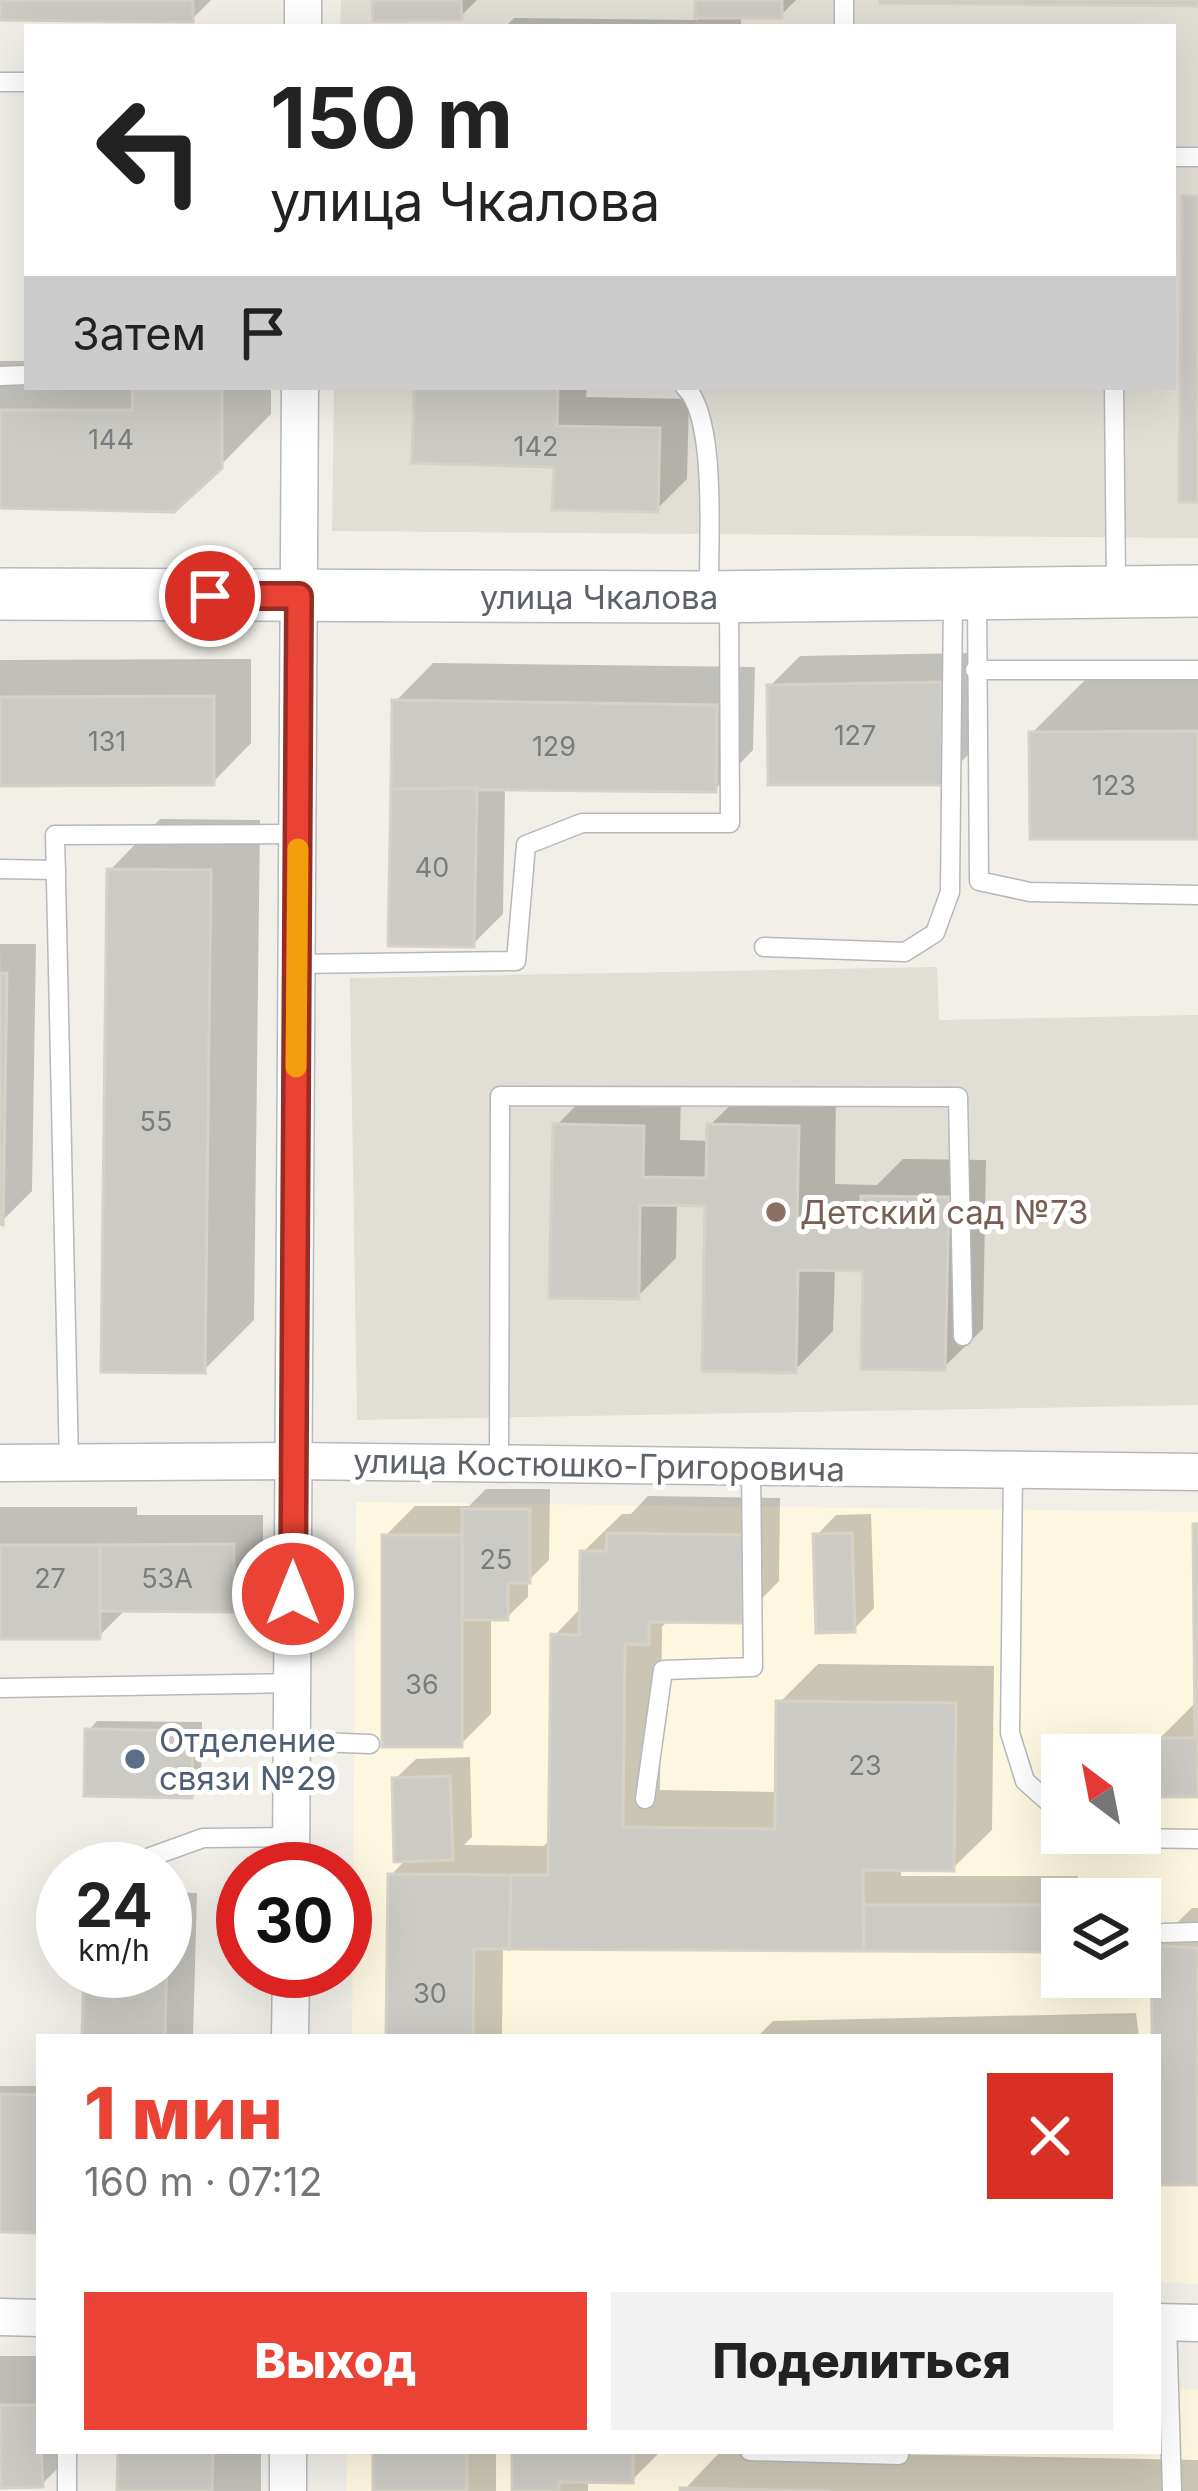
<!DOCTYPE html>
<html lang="ru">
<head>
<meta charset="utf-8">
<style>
	body { margin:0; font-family:Inter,sans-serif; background:#f2f2f2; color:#222; height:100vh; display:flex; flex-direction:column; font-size:45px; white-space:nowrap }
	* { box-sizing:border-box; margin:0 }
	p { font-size:39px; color:#767676 }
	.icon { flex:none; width:66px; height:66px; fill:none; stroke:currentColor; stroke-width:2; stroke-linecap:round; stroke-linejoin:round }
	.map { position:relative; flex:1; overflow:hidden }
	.drawer { position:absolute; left:36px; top:2034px; width:1125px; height:420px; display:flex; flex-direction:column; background:#fff; border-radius:0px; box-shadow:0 12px 48px #0002 }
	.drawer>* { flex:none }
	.top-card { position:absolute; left:24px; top:24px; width:1152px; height:366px; border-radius:0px; box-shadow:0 12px 48px #0002; background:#fff; color:#222; overflow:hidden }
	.needle { width:78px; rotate:328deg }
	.tools { position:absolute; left:1041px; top:1734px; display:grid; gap:24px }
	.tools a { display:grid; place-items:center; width:120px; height:120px; border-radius:0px; background:#fff; box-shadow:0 12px 48px #0002; font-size:60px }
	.speed { position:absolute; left:36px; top:1842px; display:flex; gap:24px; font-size:60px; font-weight:700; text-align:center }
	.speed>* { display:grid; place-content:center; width:156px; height:156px; border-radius:50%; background:#fff; box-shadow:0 12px 48px #0002; line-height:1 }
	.speed small { font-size:30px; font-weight:400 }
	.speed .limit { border:18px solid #d22; background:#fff; color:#111 }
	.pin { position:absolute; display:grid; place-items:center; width:102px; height:102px; color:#fff; margin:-51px; border:6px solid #fff; border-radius:50%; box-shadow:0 3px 12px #0007 }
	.me { position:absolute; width:132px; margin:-66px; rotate:0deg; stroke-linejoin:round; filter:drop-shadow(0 0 9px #0008) }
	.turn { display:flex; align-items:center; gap:42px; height:252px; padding:0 48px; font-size:54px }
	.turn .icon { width:156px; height:156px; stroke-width:2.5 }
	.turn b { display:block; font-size:84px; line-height:102px }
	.then { display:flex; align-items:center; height:114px; padding:0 48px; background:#0003; gap:24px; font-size:45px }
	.round { display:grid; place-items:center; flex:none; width:126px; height:126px; border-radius:0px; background:#f2f2f2 }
	.summary { display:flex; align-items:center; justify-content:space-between; height:204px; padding:0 48px }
	h1 { font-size:72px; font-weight:800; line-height:90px; color:#ea4335 }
	.cta { display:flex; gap:24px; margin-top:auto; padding:24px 48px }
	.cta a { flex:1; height:138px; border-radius:0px; background:#ea4335; color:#fff; font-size:48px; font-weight:800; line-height:138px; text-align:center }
	.cta a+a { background:#f2f2f2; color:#222 }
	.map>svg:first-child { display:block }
	.commercial { fill:#fef7e0; fill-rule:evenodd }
	.education { fill:#e1ded6 }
	.shadow { fill:#0003 }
	.building { fill:#cccac5; stroke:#d6d1c6; stroke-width:3 }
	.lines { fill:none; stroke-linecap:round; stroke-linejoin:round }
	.service-casing { stroke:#b5b8bc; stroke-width:21 }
	.minor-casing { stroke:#b5b8bc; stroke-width:39 }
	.secondary-casing { stroke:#b6babf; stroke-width:54 }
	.service { stroke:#fff; stroke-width:18 }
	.minor { stroke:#fff; stroke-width:36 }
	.secondary { stroke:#fff; stroke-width:51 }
	.route-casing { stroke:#982c22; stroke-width:30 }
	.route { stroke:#ea4335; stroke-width:21 }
	.slow { stroke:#f59e0b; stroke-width:21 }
	.education-dot { fill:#8d6e63; stroke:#fff; stroke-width:4.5 }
	.service-dot { fill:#5c6f8a; stroke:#fff; stroke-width:4.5 }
	.labels { text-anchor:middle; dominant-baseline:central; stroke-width:10; stroke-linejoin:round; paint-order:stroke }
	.number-label { font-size:27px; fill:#7a7d7f }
	.street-label { font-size:33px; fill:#5f6368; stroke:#fff }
	.education-label { font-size:33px; fill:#785e54; stroke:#fff; text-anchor:start }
	.service-label { font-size:33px; fill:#4e5e75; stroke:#fff; text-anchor:start }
</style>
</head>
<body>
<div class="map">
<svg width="1198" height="2491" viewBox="0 0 1198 2491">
	<rect width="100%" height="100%" fill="#f1efe8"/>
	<g class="commercial">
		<path d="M356,1502L1198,1512V2284L1158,2282V2037H352ZM1062,1755H1140V1833H1062ZM1062,1899H1140V1977H1062Z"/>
		<polygon points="1158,2388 1198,2389 1198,2491 346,2491 347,2451 1158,2451"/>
	</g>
	<g class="education">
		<polygon points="341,0 1198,0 1198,538 332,531 334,387 1173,387 1173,27 340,27"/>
		<polygon points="937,967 939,1020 1198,1015 1198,1405 357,1420 350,978"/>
	</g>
	<g class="shadow">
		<polygon points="0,0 211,0 192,19 0,17"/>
		<polygon points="375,0 477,0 460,17"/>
		<polygon points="698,0 796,0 781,15 741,15 741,27 505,27 514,18 698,20"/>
		<polygon points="0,361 27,361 27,387 271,387 271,414 220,466 0,505"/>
		<polygon points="417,387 587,387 586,397 689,399 687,479 657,509 557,464"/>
		<polygon points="971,653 971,752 941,782 770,686 800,656"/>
		<polygon points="251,659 251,743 213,782 0,782 0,660"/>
		<polygon points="433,663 755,667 753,750 715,789 505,787 503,914 473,944 395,702"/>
		<polygon points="1098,667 1198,667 1198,836 1032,733"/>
		<polygon points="160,819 260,820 254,1320 204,1370 110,870"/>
		<polygon points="0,944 36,944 32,1191 2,1221"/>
		<polygon points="594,1087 681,1088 680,1140 710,1141 710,1125 749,1087 836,1088 835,1184 877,1185 903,1159 986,1160 983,1329 944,1367 866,1268 835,1268 833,1331 795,1370 708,1203 677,1203 676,1258 638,1296 556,1126"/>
		<polygon points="486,1489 550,1489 549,1560 528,1581 528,1597 507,1617 491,1617 491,1714 461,1744 385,1536 415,1506 469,1506"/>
		<polygon points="648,1496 780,1498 779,1581 741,1620 670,1619 662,1627 660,1790 778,1792 779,1703 818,1664 994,1666 992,1830 953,1868 901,1868 901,1876 1078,1876 1078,1899 1062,1899 1062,1935 1048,1949 503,1946 502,2037 389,2037 391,1875 407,1858 395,1779 416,1759 470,1757 472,1837 464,1845 544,1846 551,1838 554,1636 582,1607 583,1552 622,1514 631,1514"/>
		<polygon points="0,1507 137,1507 137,1515 263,1515 263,1578 233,1609 127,1608 99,1636 0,1636"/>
		<polygon points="871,1514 874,1608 854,1629 816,1536 836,1515"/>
		<polygon points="1198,1523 1198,1794 1159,1739 1198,1700"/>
		<polygon points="97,1721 202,1722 201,1785 191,1795 88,1731"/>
		<polygon points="165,1892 197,1893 193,2037 85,2037 87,1971 165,1971"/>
		<polygon points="1192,1908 1198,1908 1198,2182 1158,2182 1154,1946"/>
		<polygon points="1136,2013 1139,2037 757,2037 773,2021"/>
		<polygon points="0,2086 39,2086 39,2230 0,2229"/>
		<polygon points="0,2356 39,2356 39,2451 75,2451 42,2484 0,2485"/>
		<polygon points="121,2451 261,2451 261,2491 120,2491"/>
		<rect x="376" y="2451" width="120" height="40"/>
		<polygon points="515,2451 661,2451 632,2480 588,2479 588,2491 515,2491"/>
		<polygon points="721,2451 1198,2460 1198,2491 683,2491"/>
	</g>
	<g class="building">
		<polygon points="0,0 193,0 193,22 0,20"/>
		<polygon points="372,0 461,0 462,20 373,21"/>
		<rect x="695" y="0" width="87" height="18"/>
		<polygon points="880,0 1198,0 1198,6 880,3"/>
		<polygon points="1182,196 1198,196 1198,502 1179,502"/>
		<polygon points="133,387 222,387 222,468 174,512 0,508 0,410 132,410"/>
		<polygon points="414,387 558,387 557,426 660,428 658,512 552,510 554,467 412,463"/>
		<polygon points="942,682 942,785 768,785 767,685"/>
		<polygon points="214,696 214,785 0,786 0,697"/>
		<polygon points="392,700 717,705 716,792 391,789"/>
		<polygon points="1198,731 1198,839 1030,839 1029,732"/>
		<polygon points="477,788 474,947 388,946 391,789"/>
		<polygon points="107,869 211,870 205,1373 101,1372"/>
		<polygon points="0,973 7,973 3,1225 0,1224"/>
		<polygon points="553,1124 644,1126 643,1177 706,1178 707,1124 799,1126 797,1221 861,1222 861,1196 949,1197 945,1370 861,1369 863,1271 798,1270 796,1373 702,1371 705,1206 640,1205 639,1299 549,1298"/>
		<polygon points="462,1509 530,1509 530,1583 508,1583 508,1620 462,1620"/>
		<polygon points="1193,1524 1198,1524 1198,1797 1154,1797 1156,1738 1195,1738"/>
		<polygon points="607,1533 743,1535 742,1623 649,1622 649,1645 625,1644 623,1827 775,1829 776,1701 956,1703 954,1871 863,1870 864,1951 509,1949 511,1875 548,1875 551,1634 579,1635 580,1551 606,1551"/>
		<polygon points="852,1533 855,1632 816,1633 813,1534"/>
		<rect x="382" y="1535" width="80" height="212"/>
		<polygon points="234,1544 234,1612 100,1611 100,1545"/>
		<rect x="0" y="1545" width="100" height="94"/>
		<polygon points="85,1729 193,1731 192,1798 84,1796"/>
		<polygon points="450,1776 453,1860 394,1862 392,1778"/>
		<polygon points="388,1874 511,1875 509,1949 474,1949 473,2037 386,2037"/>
		<polygon points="864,1905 1050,1905 1049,1952 864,1951"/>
		<polygon points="165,1922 168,1922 165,2037 82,2037 84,1971 165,1971"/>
		<polygon points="1151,1945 1198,1948 1198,2185 1158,2185 1158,2037 1152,2037"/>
		<polygon points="0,2094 39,2095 39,2233 0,2232"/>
		<polygon points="0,2405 39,2405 43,2487 0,2488"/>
		<polygon points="118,2451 213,2451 212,2491 117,2491"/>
		<rect x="373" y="2451" width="94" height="40"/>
		<polygon points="512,2451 633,2451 633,2483 559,2482 559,2491 512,2491"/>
		<polygon points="680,2488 829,2491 680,2491"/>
	</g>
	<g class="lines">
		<g class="service-casing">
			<g id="service">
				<polyline points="844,0 844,27"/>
				<polyline points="0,82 27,82"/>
				<polyline points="1173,157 1198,157"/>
				<polyline points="0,376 27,375"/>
				<path d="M685,387C718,418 708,546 709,593"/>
				<polyline points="1114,387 1116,586"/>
				<polyline points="977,596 979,881 1030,892 1198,895"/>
				<polyline points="975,670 1198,670"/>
				<polyline points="0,869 56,870"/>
				<polyline points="764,947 905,952 935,933 950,892 953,597"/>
				<polyline points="297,964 516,961 526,845 582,823 730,823 729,598"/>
				<polyline points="69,1463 55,835 298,834"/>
				<polyline points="499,1464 500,1096 958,1097 963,1336"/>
				<polyline points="1013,1470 1010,1733 1025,1781 1062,1814"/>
				<polyline points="0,1688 293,1683"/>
				<polyline points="292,1741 370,1744"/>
				<polyline points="645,1799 663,1670 753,1667 751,1467"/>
				<polyline points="1112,1833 1124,1838 1198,1839"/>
				<polyline points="117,1869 203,1838 292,1837"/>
				<polyline points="1164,1933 1198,1932"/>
				<polyline points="1167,2322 1172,2491"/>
				<polyline points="67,2451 67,2491"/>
				<polyline points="750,2451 899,2455"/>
			</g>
		</g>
		<g class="minor-casing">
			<g id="minor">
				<polyline points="303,27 303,0"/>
				<polyline points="0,1463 294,1461 1198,1472"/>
				<polyline points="291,1869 300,387"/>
				<polyline points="290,2037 291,1971"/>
				<polyline points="0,2317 39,2318"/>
				<polyline points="1158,2322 1198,2323"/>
				<polyline points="288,2491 288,2451"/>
			</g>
		</g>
		<g class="secondary-casing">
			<polyline id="secondary" points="0,594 709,597 1198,591"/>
		</g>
		<use href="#service" class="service"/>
		<use href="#minor" class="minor"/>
		<use href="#secondary" class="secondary"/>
	</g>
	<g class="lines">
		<g class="route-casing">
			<polyline id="route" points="210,596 299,596 293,1594"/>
		</g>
		<use href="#route" class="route"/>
		<polyline class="slow" points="296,1067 298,849"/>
	</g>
	<circle class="education-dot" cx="776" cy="1212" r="12"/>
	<circle class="service-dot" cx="135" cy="1759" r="12"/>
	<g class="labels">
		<g class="number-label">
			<text x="111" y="439">144</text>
			<text x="536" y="446">142</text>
			<text x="855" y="735">127</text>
			<text x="107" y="741">131</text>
			<text x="554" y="746">129</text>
			<text x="1114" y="785">123</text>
			<text x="432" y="867">40</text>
			<text x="156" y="1121">55</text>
			<text x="496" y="1559">25</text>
			<text x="50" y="1578">27</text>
			<text x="167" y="1578">53А</text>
			<text x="422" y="1684">36</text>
			<text x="865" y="1765">23</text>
			<text x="430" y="1993">30</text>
		</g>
		<g class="street-label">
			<text x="599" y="597">улица Чкалова</text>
			<text transform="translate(599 1465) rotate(1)">улица Костюшко-Григоровича</text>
		</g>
		<g class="education-label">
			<text x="800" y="1212">Детский сад №73</text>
		</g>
		<g class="service-label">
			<text x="159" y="1740">Отделение<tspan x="159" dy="38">связи №29</tspan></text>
		</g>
	</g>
</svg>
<div class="tools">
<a><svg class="needle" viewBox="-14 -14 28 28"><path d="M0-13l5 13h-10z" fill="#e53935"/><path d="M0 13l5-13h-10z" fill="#767676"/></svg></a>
<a><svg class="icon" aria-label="layers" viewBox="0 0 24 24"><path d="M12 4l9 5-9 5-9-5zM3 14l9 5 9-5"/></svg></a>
</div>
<div class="speed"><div>24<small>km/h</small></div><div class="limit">30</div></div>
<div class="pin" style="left:210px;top:596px;background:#d93025"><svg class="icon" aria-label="arrive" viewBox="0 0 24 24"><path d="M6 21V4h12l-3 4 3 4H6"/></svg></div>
<svg class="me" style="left:293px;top:1594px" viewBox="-20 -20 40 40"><circle r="17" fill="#ea4335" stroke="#fff" stroke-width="3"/><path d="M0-11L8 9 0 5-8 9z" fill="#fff"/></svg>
<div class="top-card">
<div class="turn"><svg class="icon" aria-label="left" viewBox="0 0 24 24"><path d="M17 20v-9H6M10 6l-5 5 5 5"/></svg><div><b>150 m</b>улица Чкалова</div></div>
<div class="then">Затем<svg class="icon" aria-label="arrive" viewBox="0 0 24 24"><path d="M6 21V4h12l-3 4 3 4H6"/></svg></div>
</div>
<section class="drawer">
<div class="summary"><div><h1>1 мин</h1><p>160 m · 07:12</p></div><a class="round" style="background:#d93025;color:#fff"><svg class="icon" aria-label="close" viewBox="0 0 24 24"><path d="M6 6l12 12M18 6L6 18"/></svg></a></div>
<div class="cta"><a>Выход</a><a>Поделиться</a></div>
</section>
</div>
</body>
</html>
